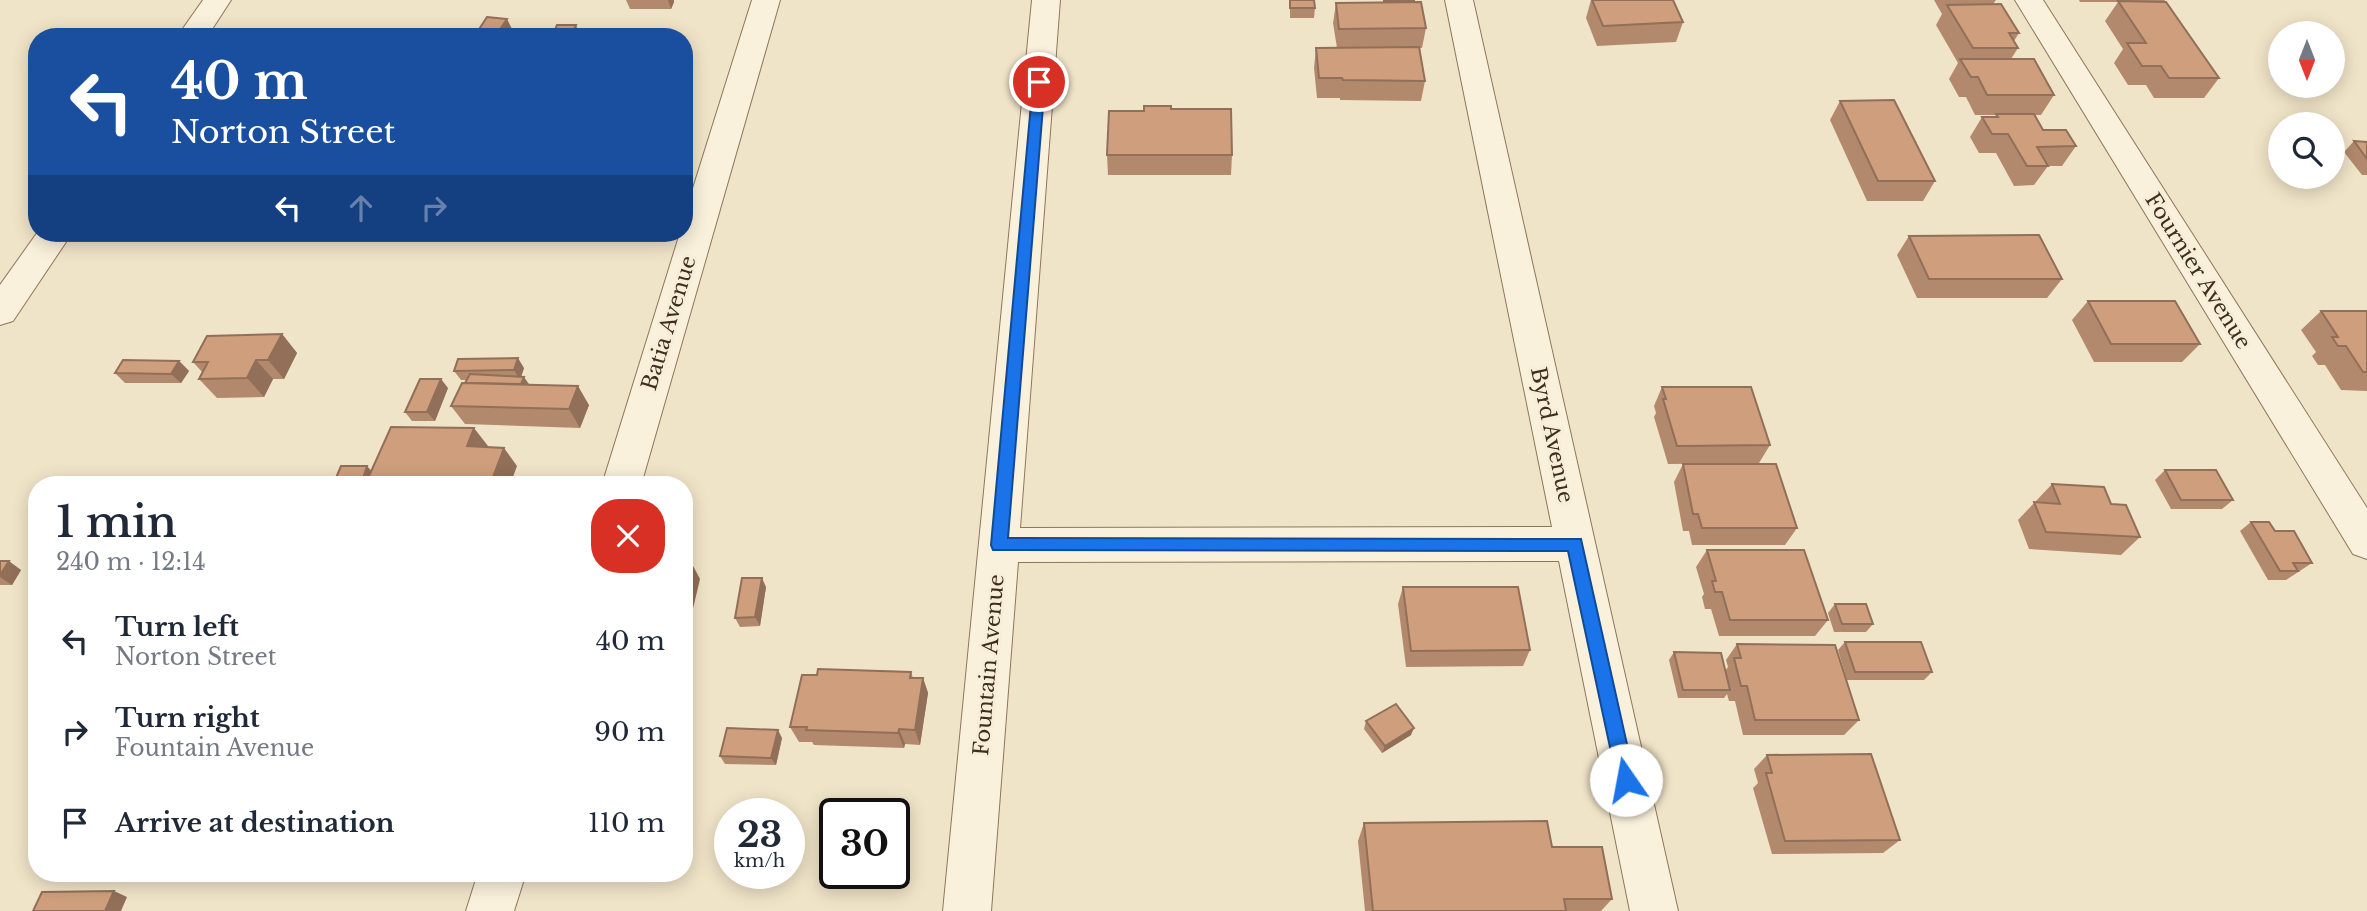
<!DOCTYPE html>
<html lang="en">
<head>
<meta charset="utf-8">
<style>
	body { margin:0; font-family:"Libre Baskerville",serif; background:#f6f6f7; color:#1f2937; height:100vh; display:flex; flex-direction:column; font-size:26px; white-space:nowrap }
	* { box-sizing:border-box; margin:0 }
	p { font-size:23px; color:#747a83 }
	.icon { flex:none; width:38px; height:38px; fill:none; stroke:currentColor; stroke-width:2; stroke-linecap:round; stroke-linejoin:round }
	.map { position:relative; flex:1; overflow:hidden }
	.details { position:absolute; left:28px; top:476px; width:665px; height:406px; display:flex; flex-direction:column; background:#fff; border-radius:28px; box-shadow:0 4px 18px #0003 }
	.details>* { flex:none }
	.hud { position:absolute; left:28px; top:28px; width:665px; height:214px; border-radius:28px; box-shadow:0 4px 18px #0003; background:#1a4fa0; color:#fff; overflow:hidden }
	.needle { width:46px; rotate:180deg }
	.buttons { position:absolute; left:2268px; top:21px; display:grid; gap:14px }
	.buttons a { display:grid; place-items:center; width:77px; height:77px; border-radius:50%; background:#fff; box-shadow:0 4px 18px #0003; font-size:35px }
	.speed { position:absolute; left:714px; top:798px; display:flex; gap:14px; font-size:35px; font-weight:700; text-align:center }
	.speed>* { display:grid; place-content:center; width:91px; height:91px; border-radius:50%; background:#fff; box-shadow:0 4px 18px #0003; line-height:1 }
	.speed small { font-size:18px; font-weight:400 }
	.speed .limit { border:4px solid #111; border-radius:10px; background:#fff; color:#111 }
	.pin { position:absolute; display:grid; place-items:center; width:60px; height:60px; color:#fff; margin:-30px; border:4px solid #fff; border-radius:50%; box-shadow:0 2px 7px #0007 }
	.me { position:absolute; width:77px; margin:-38px; rotate:348deg; stroke-linejoin:round; filter:drop-shadow(0 0 5px #0008) }
	.turn { display:flex; align-items:center; gap:24px; height:147px; padding:0 28px; font-size:32px }
	.turn .icon { width:91px; height:91px; stroke-width:2.5 }
	.turn b { display:block; font-size:49px; line-height:60px }
	.lanes { display:flex; align-items:center; height:66px; padding:0 28px; background:#0003; justify-content:center; gap:35px; direction:ltr }
	.lanes .off { opacity:.35 }
	.round { display:grid; place-items:center; flex:none; width:74px; height:74px; border-radius:28px; background:#f6f6f7 }
	.headline { display:flex; align-items:center; justify-content:space-between; height:119px; padding:0 28px }
	h1 { font-size:42px; font-weight:600; line-height:52px }
	ul { padding:0; list-style:none }
	li { display:flex; align-items:center; gap:21px; height:91px; padding:0 28px }
	li div { flex:1 }
	li b { display:block; font-size:26px }
	li em { font-style:normal }
	.map>svg:first-child { display:block }
	.lines { fill:none; stroke-linecap:round; stroke-linejoin:round }
	.minor-casing { stroke:#8d765c; stroke-width:2 }
	.minor { fill:#faf1dc; fill-rule:evenodd }
	.wall { fill:#b2896c }
	.shaded-wall { fill:#916f58 }
	.building { fill:#cf9f7d; stroke:#916f58; stroke-width:2 }
	.route { fill:#1a73e8; stroke:#114b97; stroke-width:2 }
	.labels { text-anchor:middle; dominant-baseline:central; stroke-width:6; stroke-linejoin:round; paint-order:stroke }
	.street-label { font-size:21px; fill:#3d2e20; stroke:#f7eed8 }
</style>
</head>
<body>
<div class="map">
<svg width="2367" height="911" viewBox="0 0 2367 911">
	<rect width="100%" height="100%" fill="#f0e4c8"/>
	<g class="lines">
		<g class="minor-casing">
			<g id="minor">
				<polygon points="203,0 231,0 207,37 177,37"/>
				<polygon points="752,0 780,0 641,485 602,485 680,233 684,233 684,217"/>
				<polygon points="1032,0 1060,0 1020,528 1552,527 1445,0 1473,0 1678,911 1630,911 1559,561 1018,562 991,911 943,911"/>
				<polygon points="2015,0 2043,0 2367,508 2367,559 2353,554"/>
				<polygon points="37,233 72,233 13,321 0,325 0,285"/>
				<polygon points="478,873 526,873 514,911 466,911"/>
			</g>
		</g>
		<use href="#minor" class="minor"/>
	</g>
	<g class="wall">
		<polygon points="626,0 674,0 674,2 671,9 630,9"/>
		<polygon points="1290,0 1314,0 1315,8 1314,18 1290,18"/>
		<polygon points="1383,0 1426,28 1422,48 1420,48 1425,81 1421,101 1340,100 1340,98 1317,98 1314,68 1316,48 1337,48 1333,23 1336,3 1383,2"/>
		<polygon points="1591,0 1673,0 1683,22 1676,42 1597,46 1586,18"/>
		<polygon points="1934,0 1996,0 1993,4 2019,33 2014,41 2018,48 2011,59 2054,95 2041,115 2034,115 2043,130 2076,146 2062,166 2048,166 2034,185 2014,186 1996,153 1979,153 1970,137 1982,117 1995,117 1996,115 1975,115 1966,97 1959,97 1949,79 1958,63 1936,25 1942,14"/>
		<polygon points="2079,0 2165,0 2164,2 2219,78 2204,98 2154,98 2146,85 2128,85 2114,63 2123,49 2105,21 2118,2 2080,2"/>
		<polygon points="1840,101 1935,181 1923,201 1867,201 1830,120"/>
		<polygon points="1171,109 1232,155 1231,175 1108,175 1107,155"/>
		<polygon points="2354,141 2367,142 2367,175 2362,175 2344,152"/>
		<polygon points="1909,236 2062,279 2047,298 1917,298 1897,255"/>
		<polygon points="2088,301 2200,344 2182,362 2094,362 2072,320"/>
		<polygon points="2321,311 2367,311 2367,391 2341,390 2325,365 2318,365 2312,356 2316,352 2301,330"/>
		<polygon points="282,334 297,353 284,379 273,379 264,397 217,398 199,379 203,373 193,362"/>
		<polygon points="179,361 189,371 181,383 125,383 115,373"/>
		<polygon points="524,368 521,377 529,385 589,405 580,428 465,424 451,406 467,380 461,380 454,371"/>
		<polygon points="1662,387 1770,445 1759,463 1668,464 1654,417 1656,413 1654,406"/>
		<polygon points="448,388 435,421 412,421 405,412"/>
		<polygon points="1683,464 1797,528 1785,545 1692,545 1689,531 1683,531 1674,482"/>
		<polygon points="2165,470 2233,500 2222,509 2171,509 2155,480"/>
		<polygon points="2052,484 2111,504 2140,537 2121,555 2029,549 2018,520"/>
		<polygon points="2251,522 2275,531 2312,563 2286,580 2268,580 2240,531"/>
		<polygon points="1707,550 1828,620 1815,636 1719,636 1711,609 1705,609 1702,597 1704,594 1696,567"/>
		<polygon points="0,561 21,570 12,585 0,585"/>
		<polygon points="766,587 760,626 740,627 735,618"/>
		<polygon points="1403,587 1530,650 1523,666 1406,667 1398,604"/>
		<polygon points="1835,604 1873,624 1866,632 1834,632 1828,613"/>
		<polygon points="1845,642 1932,672 1924,680 1847,680 1838,650"/>
		<polygon points="1737,644 1859,720 1844,735 1743,735 1735,701 1729,701 1727,694 1724,698 1678,698 1669,660 1674,652 1725,671 1728,667 1726,660"/>
		<polygon points="911,672 913,678 923,678 928,693 920,745 905,744 904,748 814,745 812,742 799,742 790,727"/>
		<polygon points="1366,721 1411,735 1382,753 1364,729"/>
		<polygon points="782,738 776,765 725,764 720,756"/>
		<polygon points="1767,755 1900,840 1883,853 1772,854 1753,788 1758,783 1754,769"/>
		<polygon points="1364,823 1552,847 1612,899 1601,911 1365,911 1358,841"/>
	</g>
	<g class="shaded-wall">
		<polygon points="668,0 674,0 674,2 671,9"/>
		<polygon points="507,19 512,29 508,37 495,37"/>
		<polygon points="576,25 580,37 571,37"/>
		<polygon points="282,334 297,353 284,379 268,360"/>
		<polygon points="518,358 524,368 520,380 514,370"/>
		<polygon points="256,360 273,379 264,397 247,378"/>
		<polygon points="179,361 189,371 181,383 171,374"/>
		<polygon points="524,377 531,387 518,390"/>
		<polygon points="441,379 448,388 435,421 427,412"/>
		<polygon points="578,386 589,405 580,428 569,409"/>
		<polygon points="474,428 488,446 480,464 467,446"/>
		<polygon points="504,448 517,466 510,485 490,485"/>
		<polygon points="367,466 375,475 372,485 361,485"/>
		<polygon points="9,561 21,570 12,585 0,577"/>
		<polygon points="691,562 700,579 687,634 684,631 684,587"/>
		<polygon points="762,578 766,587 760,626 755,617"/>
		<polygon points="923,678 928,693 920,745 915,730"/>
		<polygon points="684,684 689,691 684,711"/>
		<polygon points="1414,728 1411,735 1382,753 1385,746"/>
		<polygon points="899,729 905,744 904,748 898,733"/>
		<polygon points="778,730 782,738 776,765 771,758"/>
		<polygon points="114,891 127,897 121,911 105,911"/>
	</g>
	<g class="building">
		<polygon points="1290,0 1314,0 1315,8 1290,8"/>
		<rect x="1384" y="0" width="30" height="2"/>
		<polygon points="1592,0 1673,0 1683,22 1603,26"/>
		<polygon points="2118,1 2166,2 2219,78 2169,78 2161,66 2142,66 2127,43 2146,43"/>
		<polygon points="1421,2 1426,28 1339,29 1336,3"/>
		<polygon points="2001,4 2019,33 2009,33 2018,48 1973,48 1947,5"/>
		<polygon points="487,17 507,19 495,37 474,37"/>
		<polygon points="557,25 576,25 571,37 552,37"/>
		<polygon points="539,29 553,29 550,37 536,37"/>
		<polygon points="1419,47 1425,81 1343,80 1342,78 1319,78 1316,48"/>
		<polygon points="1960,59 2034,59 2054,95 1987,95 1978,77 1971,77"/>
		<polygon points="1894,100 1935,181 1878,181 1840,101"/>
		<polygon points="1144,106 1171,106 1171,109 1231,109 1232,155 1107,155 1109,111 1144,111"/>
		<polygon points="1996,114 2034,114 2043,130 2066,130 2076,146 2037,147 2048,166 2027,166 2008,134 1992,134 1982,117 1998,117"/>
		<polygon points="2354,141 2367,142 2367,159"/>
		<polygon points="2039,235 2062,279 1929,279 1909,236"/>
		<polygon points="2088,301 2175,301 2200,344 2111,344"/>
		<polygon points="2321,311 2367,311 2367,372 2363,372 2346,346 2338,346 2332,337 2338,337"/>
		<polygon points="282,334 268,360 256,360 247,378 199,379 208,362 193,362 207,336"/>
		<polygon points="518,358 514,370 454,371 458,359"/>
		<polygon points="123,360 179,361 171,374 115,373"/>
		<polygon points="470,374 524,377 521,384 465,383"/>
		<polygon points="420,379 441,379 427,412 405,412"/>
		<polygon points="462,383 578,386 569,409 451,406"/>
		<polygon points="1662,387 1751,387 1770,445 1677,446 1663,399 1666,399"/>
		<polygon points="391,427 474,428 467,446 504,448 490,485 365,485"/>
		<polygon points="1683,464 1776,464 1797,528 1702,528 1698,514 1693,514"/>
		<polygon points="341,466 367,466 361,485 333,485"/>
		<polygon points="2165,470 2216,470 2233,500 2181,500"/>
		<polygon points="2052,484 2104,487 2111,504 2126,505 2140,537 2046,532 2034,502 2060,504"/>
		<polygon points="2251,522 2269,522 2275,531 2294,531 2312,563 2293,563 2298,571 2280,571"/>
		<polygon points="1707,550 1804,550 1828,620 1730,620 1722,592 1715,592 1712,581 1716,581"/>
		<polygon points="0,561 9,561 0,575"/>
		<polygon points="684,562 691,562 684,587"/>
		<polygon points="742,578 762,578 755,617 735,618"/>
		<polygon points="1403,587 1518,587 1530,650 1411,651"/>
		<polygon points="1835,604 1866,604 1873,624 1842,624"/>
		<polygon points="1845,642 1921,642 1932,672 1855,672"/>
		<polygon points="1737,644 1835,645 1859,720 1755,720 1747,686 1741,686 1734,658 1741,658"/>
		<polygon points="1674,652 1721,653 1730,690 1683,690"/>
		<polygon points="818,669 911,672 910,678 923,678 915,730 899,729 898,733 806,730 807,727 790,727 802,675 817,675"/>
		<polygon points="1396,704 1414,728 1385,746 1366,721"/>
		<polygon points="727,728 778,730 771,758 720,756"/>
		<polygon points="1871,754 1900,840 1785,841 1766,773 1772,773 1767,755"/>
		<polygon points="1547,821 1552,847 1602,847 1612,899 1564,899 1566,911 1373,911 1364,823"/>
		<polygon points="114,891 105,911 33,911 42,892"/>
	</g>
	<polygon class="route" points="1039,78 1045,82 1008,538 1581,539 1635,780 1633,786 1626,789 1619,786 1617,780 1568,551 993,550 991,545 1033,82"/>
	<g class="labels">
		<g class="street-label">
			<text transform="translate(2198 271) rotate(58)">Fournier Avenue</text>
			<text transform="translate(669 323) rotate(-73)">Batia Avenue</text>
			<text transform="translate(1552 435) rotate(78)">Byrd Avenue</text>
			<text transform="translate(989 665) rotate(-85)">Fountain Avenue</text>
		</g>
	</g>
</svg>
<div class="buttons">
<a><svg class="needle" viewBox="-14 -14 28 28"><path d="M0-13l5 13h-10z" fill="#e53935"/><path d="M0 13l5-13h-10z" fill="#747a83"/></svg></a>
<a><svg class="icon" aria-label="search" viewBox="0 0 24 24"><circle cx="10" cy="10" r="6"/><path d="M15 15l6 6"/></svg></a>
</div>
<div class="speed"><div>23<small>km/h</small></div><div class="limit">30</div></div>
<div class="pin" style="left:1039px;top:82px;background:#d93025"><svg class="icon" aria-label="arrive" viewBox="0 0 24 24"><path d="M6 21V4h12l-3 4 3 4H6"/></svg></div>
<svg class="me" style="left:1626px;top:780px" viewBox="-20 -20 40 40"><circle r="19" fill="#fff"/><path d="M0-13L10 11 0 6-10 11z" fill="#1a73e8"/></svg>
<div class="hud">
<div class="turn"><svg class="icon" aria-label="left" viewBox="0 0 24 24"><path d="M17 20v-9H6M10 6l-5 5 5 5"/></svg><div><b>40 m</b>Norton Street</div></div>
<div class="lanes"><svg class="icon" aria-label="left" viewBox="0 0 24 24"><path d="M17 20v-9H6M10 6l-5 5 5 5"/></svg><svg class="icon off" aria-label="ahead" viewBox="0 0 24 24"><path d="M12 20V5M6 11l6-6 6 6"/></svg><svg class="icon off" aria-label="right" viewBox="0 0 24 24"><path d="M7 20v-9h11M14 6l5 5-5 5"/></svg></div>
</div>
<section class="details">
<div class="headline"><div><h1>1 min</h1><p>240 m · 12:14</p></div><a class="round" style="background:#d93025;color:#fff"><svg class="icon" aria-label="close" viewBox="0 0 24 24"><path d="M6 6l12 12M18 6L6 18"/></svg></a></div>
<ul>
<li><svg class="icon" aria-label="left" viewBox="0 0 24 24"><path d="M17 20v-9H6M10 6l-5 5 5 5"/></svg><div><b>Turn left</b><p>Norton Street</p></div><em>40 m</em></li>
<li><svg class="icon" aria-label="right" viewBox="0 0 24 24"><path d="M7 20v-9h11M14 6l5 5-5 5"/></svg><div><b>Turn right</b><p>Fountain Avenue</p></div><em>90 m</em></li>
<li><svg class="icon" aria-label="arrive" viewBox="0 0 24 24"><path d="M6 21V4h12l-3 4 3 4H6"/></svg><div><b>Arrive at destination</b></div><em>110 m</em></li>
</ul>
</section>
</div>
</body>
</html>
